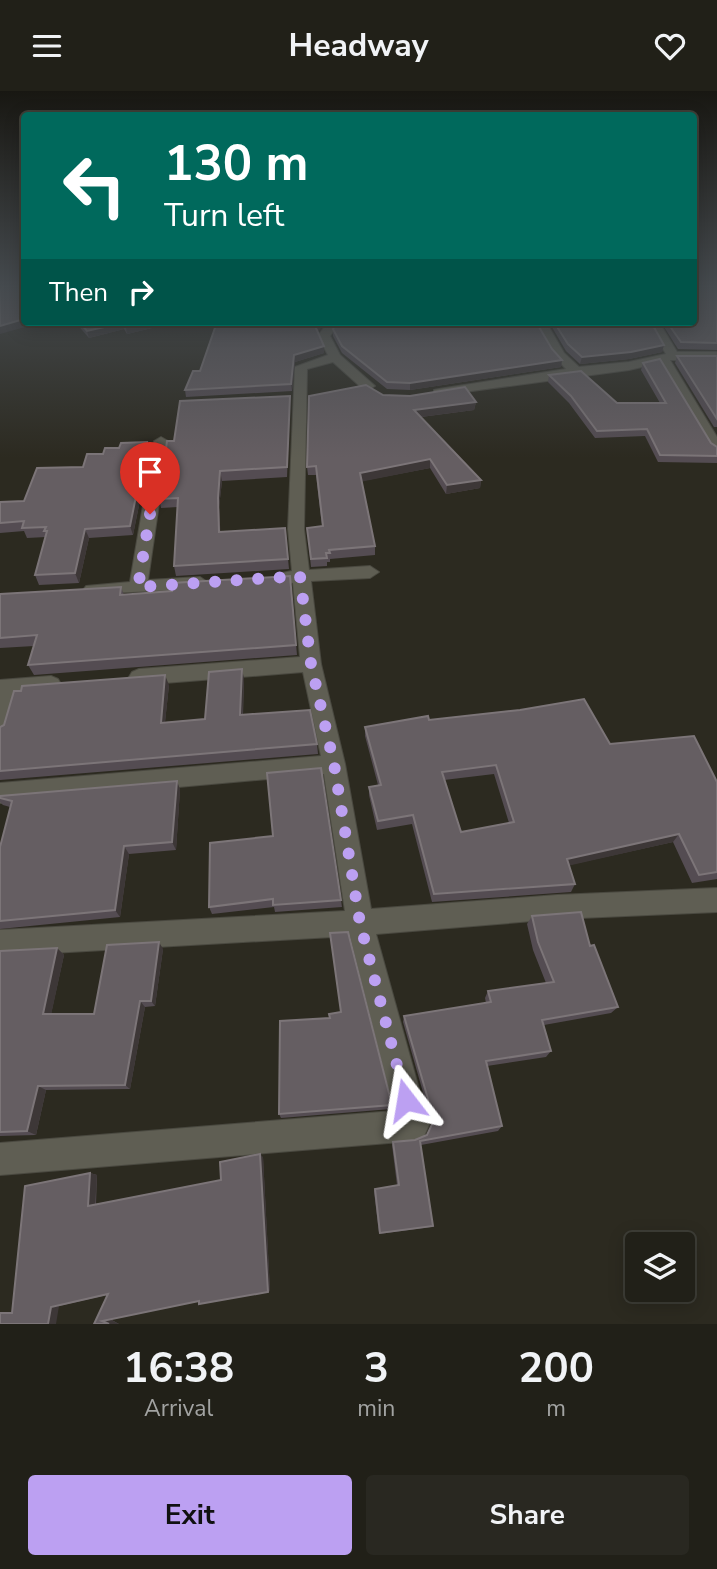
<!DOCTYPE html>
<html lang="en">
<head>
<meta charset="utf-8">
<style>
	body { margin:0; font-family:"Nunito Sans",sans-serif; background:#292821; color:#f1f3f6; height:100vh; display:flex; flex-direction:column; font-size:26px; white-space:nowrap }
	* { box-sizing:border-box; margin:0 }
	p { font-size:23px; color:#a2a3a2 }
	.icon { flex:none; width:38px; height:38px; fill:none; stroke:currentColor; stroke-width:2; stroke-linecap:round; stroke-linejoin:round }
	.map { position:relative; height:1233px; overflow:hidden }
	.sheet { display:flex; flex-direction:column; background:#212018; flex:1 }
	.sheet>* { flex:none }
	.banner { position:absolute; left:21px; top:21px; width:676px; height:214px; border-radius:7px; box-shadow:0 4px 18px #0003,0 0 0 2px #3e3e37; background:#00695c; color:#fff; overflow:hidden }
	.tools { position:absolute; left:625px; top:1141px; display:grid; gap:14px }
	.tools a { display:grid; place-items:center; width:70px; height:70px; border-radius:7px; background:#212018; box-shadow:0 4px 18px #0003,0 0 0 2px #3e3e37; font-size:35px }
	.pin { position:absolute; display:grid; place-items:center; width:60px; height:60px; color:#fff; margin:-72px -30px; border-radius:50% 50% 50% 0; rotate:-45deg; box-shadow:0 0 7px #0007 }
	.pin .icon { rotate:45deg }
	.me { position:absolute; width:77px; margin:-38px; rotate:346deg; stroke-linejoin:round; filter:drop-shadow(0 0 5px #0008) }
	.turn { display:flex; align-items:center; gap:24px; height:147px; padding:0 28px; font-size:32px }
	.turn .icon { width:91px; height:91px; stroke-width:2.5 }
	.turn b { display:block; font-size:49px; line-height:60px }
	.then { display:flex; align-items:center; height:66px; padding:0 28px; background:#0003; gap:14px; font-size:26px }
	.eta { display:flex; justify-content:space-evenly; align-items:center; height:119px; text-align:center }
	.eta b { font-size:42px; font-weight:700; line-height:49px }
	.cta { display:flex; gap:14px; margin-top:auto; padding:14px 28px }
	.cta a { flex:1; height:80px; border-radius:7px; background:#bca0f2; color:#111; font-size:28px; font-weight:700; line-height:80px; text-align:center }
	.cta a+a { background:#292821; color:#f1f3f6 }
	header { display:flex; justify-content:space-between; align-items:center; height:91px; padding:0 28px; background:#212018; font-size:32px; font-weight:700 }
	.map>svg:first-child { display:block }
	.lines { fill:none; stroke-linecap:round; stroke-linejoin:round }
	.minor-casing { stroke:#4a4940; stroke-width:2 }
	.minor { fill:#5f5e53; fill-rule:evenodd }
	.wall { fill:#544c52; fill-rule:evenodd }
	.shaded-wall { fill:#3d3737 }
	.building { fill:#655e62; stroke:#7c7578; stroke-width:2; fill-rule:evenodd }
	.route { stroke:#bca0f2; stroke-width:12; stroke-dasharray:0 21.6 }
</style>
</head>
<body>
<header><svg class="icon" aria-label="menu" viewBox="0 0 24 24"><path d="M4 6h16M4 12h16M4 18h16"/></svg>Headway<svg class="icon" aria-label="heart" viewBox="0 0 24 24"><path d="M12 20l-8-8c-3-5 5-10 8-4 3-6 11-1 8 4z"/></svg></header>
<div class="map">
<svg width="717" height="1233" viewBox="0 0 717 1233">
	<rect width="100%" height="100%" fill="#2c2a20"/>
	<g class="lines">
		<g class="minor-casing">
			<g id="minor">
				<polygon points="328,231 340,231 330,245 340,264 375,295 368,299 363,298 333,271 307,278 304,438 309,479 370,475 379,481 370,487 311,490 321,573 345,673 371,818 557,804 717,797 717,821 557,828 376,843 429,1034 424,1045 413,1050 0,1084 0,1052 394,1020 350,845 0,865 0,839 345,820 324,683 0,712 0,692 321,665 303,581 139,594 132,591 129,586 132,581 139,578 300,566 293,492 282,490 279,486 282,482 292,480 288,438 295,276 328,264 318,245"/>
				<polygon points="534,231 546,231 564,262 579,276 629,271 666,263 647,231 659,231 677,261 717,261 717,269 670,269 717,346 717,362 710,358 659,272 629,279 434,305 434,299 439,298 566,278 553,264"/>
				<polygon points="161,346 168,350 148,489 200,486 209,492 200,498 86,503 83,499 86,495 130,491 154,350"/>
				<polygon points="51,585 58,588 61,593 58,598 19,603 8,643 0,646 0,589"/>
			</g>
		</g>
		<use href="#minor" class="minor"/>
	</g>
	<g class="wall">
		<polygon points="717,195 717,259 678,258 661,231 693,231"/>
		<polygon points="75,231 150,231 152,237 127,243 124,238 89,247"/>
		<polygon points="549,231 651,231 664,254 662,261 629,268 580,273 566,260"/>
		<polygon points="333,238 552,258 562,269 561,276 410,299 387,298 342,262 333,245"/>
		<polygon points="318,241 324,262 295,271 292,300 186,306 185,299 200,280"/>
		<polygon points="677,265 717,265 717,336 714,336 675,272"/>
		<polygon points="643,272 711,352 717,356 717,372 658,371 645,345 595,347 569,312 548,291 549,284 617,312 660,312 641,279"/>
		<polygon points="383,304 476,311 474,319 421,326 481,389 480,397 446,403 430,377 362,390 375,455 375,464 330,468 330,471 327,471 327,475 311,476 307,437 322,435 316,384 308,384 307,376"/>
		<polygon points="290,305 290,314 287,386 222,390 219,416 220,441 285,437 289,478 176,485 174,475 178,416 161,417 159,408 174,350"/>
		<polygon points="150,360 133,444 89,447 79,492 39,494 35,484 46,446 27,447 24,440 0,442 0,411 24,410 83,376"/>
		<polygon points="290,485 297,564 34,584 28,574 34,555 0,557 0,503 121,496 124,504 172,500"/>
		<polygon points="242,578 244,588 243,624 317,653 318,663 0,689 0,636 169,594 165,631 205,628"/>
		<path d="M429,629L610,653L717,691V788L692,792L673,751L569,774L575,793L571,801L432,811L412,733L377,739L369,704V696L378,694L365,645V636ZM494,683L509,732L461,741L444,689Z"/>
		<polygon points="177,690 180,699 176,759 129,763 120,826 0,838 0,756 10,716 3,714 0,711 0,705"/>
		<polygon points="210,752 341,809 342,816 275,821 274,816 212,823 209,816"/>
		<polygon points="532,825 590,855 618,916 611,922 544,934 551,960 546,966 487,975 502,1035 498,1040 421,1054 433,1135 431,1136 379,1143 374,1100 375,1098 397,1094 392,1054 393,1051 415,1049 427,1044 432,1033 403,931 404,925 486,912 485,907 488,900 546,892 533,859 527,833"/>
		<polygon points="57,857 64,864 51,923 94,923 163,858 155,915 145,916 130,998 46,999 36,1044 0,1045 0,860"/>
		<polygon points="392,1014 391,1018 281,1027 279,1023"/>
		<polygon points="263,1066 270,1200 199,1210 110,1228 119,1233 94,1233 107,1204 59,1215 12,1221 90,1082 97,1084 96,1113 221,1089"/>
	</g>
	<g class="shaded-wall">
		<polygon points="24,228 24,231 43,231 0,243 0,235"/>
		<polygon points="150,231 152,237 127,243 126,236"/>
		<polygon points="320,231 326,231 316,243 316,237"/>
		<polygon points="122,232 124,238 89,247 87,240"/>
		<polygon points="664,254 662,261 629,268 580,273 582,266"/>
		<polygon points="324,255 324,262 295,271 292,300 291,293 294,264"/>
		<polygon points="562,269 561,276 410,299 410,292"/>
		<polygon points="476,311 474,319 413,327 414,319"/>
		<polygon points="147,351 150,360 133,444 130,435"/>
		<polygon points="430,368 430,377 360,391 360,382"/>
		<polygon points="220,380 222,390 219,416 221,450 219,441 218,407"/>
		<polygon points="481,389 480,397 446,403 447,394"/>
		<polygon points="85,438 89,447 79,492 75,482"/>
		<polygon points="242,578 244,588 242,633 240,624"/>
		<polygon points="165,584 169,594 164,641 161,632"/>
		<polygon points="177,690 180,699 176,759 172,751"/>
		<polygon points="679,743 673,751 563,776 567,768"/>
		<polygon points="124,755 129,763 120,826 115,819"/>
		<polygon points="159,851 163,858 155,915 151,910"/>
		<polygon points="57,857 64,864 50,929 43,923"/>
		<polygon points="140,910 145,916 130,998 125,994"/>
		<polygon points="38,995 46,999 36,1044 27,1040"/>
		<polygon points="260,1063 263,1066 270,1200 268,1201"/>
		<polygon points="90,1082 97,1084 95,1116 88,1115"/>
		<polygon points="59,1215 56,1233 48,1233 51,1216"/>
		<polygon points="109,1228 119,1233 109,1233 102,1230"/>
	</g>
	<g class="building">
		<polygon points="0,195 24,195 24,228 0,235 0,198 3,197"/>
		<polygon points="693,195 717,195 717,252 681,251 667,231 693,231"/>
		<polygon points="79,231 148,231 126,236 122,232 87,240"/>
		<polygon points="217,231 320,231 316,237 324,255 294,264 291,293 185,299 193,280 200,280"/>
		<polygon points="338,231 536,231 552,258 562,269 410,292 387,291 342,255 333,238"/>
		<polygon points="554,231 651,231 664,254 631,261 582,266 568,253"/>
		<polygon points="677,265 717,265 717,328"/>
		<polygon points="660,268 711,352 717,356 717,365 660,364 647,338 597,340 571,305 549,284 581,280 617,312 666,312 643,272"/>
		<polygon points="366,294 383,304 410,305 465,296 476,311 414,319 481,389 447,394 430,368 360,382 375,455 329,459 330,462 326,462 327,467 311,468 307,437 323,435 316,375 307,376 309,305"/>
		<polygon points="290,305 287,376 220,380 218,407 219,441 285,437 288,468 174,475 178,407 159,408 167,350 174,350 180,310"/>
		<polygon points="147,351 130,435 85,438 75,482 35,484 47,440 44,440 46,436 22,437 24,430 0,432 0,411 24,410 37,377 83,376 87,363 103,363 105,357 119,357 121,352"/>
		<polygon points="290,485 296,554 28,574 37,544 0,547 0,503 121,496 120,504 172,500 172,492"/>
		<polygon points="242,578 240,624 310,619 317,653 0,680 0,636 4,634 14,600 21,600 22,595 165,584 161,632 205,628 209,581"/>
		<path d="M584,608L610,653L694,645L717,691V781L699,784L679,743L567,768L575,793L434,803L413,724L378,730L369,696L381,694L365,636L428,625L429,629L520,619ZM496,674L514,731L461,741L442,681Z"/>
		<polygon points="321,677 341,809 273,814 273,808 209,816 210,752 273,745 267,682"/>
		<polygon points="177,690 172,751 124,755 115,819 0,830 0,756 12,710 0,707 0,705"/>
		<polygon points="581,821 590,855 594,854 618,916 542,929 551,960 486,970 502,1035 420,1050 433,1135 380,1142 375,1098 399,1094 393,1051 415,1049 427,1044 434,1029 404,925 491,911 488,900 554,891 538,851 532,825"/>
		<polygon points="348,841 392,1014 279,1023 280,930 330,927 329,923 341,921 330,842"/>
		<polygon points="159,851 151,910 140,910 125,994 38,995 27,1040 0,1041 0,860 57,857 43,923 94,923 107,854"/>
		<polygon points="260,1063 268,1201 199,1213 199,1210 102,1230 109,1233 94,1233 108,1203 51,1216 48,1233 0,1233 0,1222 12,1222 25,1095 90,1082 88,1115 221,1089 220,1071"/>
	</g>
	<linearGradient id="sky" x2="0" y2="1"><stop stop-color="#181712"/><stop offset="0.53" stop-color="#454a4e"/><stop offset="1" stop-color="#454a4e" stop-opacity="0"/></linearGradient>
	<rect width="717" height="367" fill="url(#sky)"/>
	<g class="lines">
		<polyline class="route" points="150,423 138,496 300,485 311,573 334,673 360,832 406,1009"/>
	</g>
</svg>
<div class="tools">
<a><svg class="icon" aria-label="layers" viewBox="0 0 24 24"><path d="M12 4l9 5-9 5-9-5zM3 14l9 5 9-5"/></svg></a>
</div>
<div class="pin" style="left:150px;top:423px;background:#d93025"><svg class="icon" aria-label="arrive" viewBox="0 0 24 24"><path d="M6 21V4h12l-3 4 3 4H6"/></svg></div>
<svg class="me" style="left:406px;top:1009px" viewBox="-20 -20 40 40"><path d="M0-17L14 15 0 8-14 15z" fill="#bca0f2" stroke="#fff" stroke-width="4"/></svg>
<div class="banner">
<div class="turn"><svg class="icon" aria-label="left" viewBox="0 0 24 24"><path d="M17 20v-9H6M10 6l-5 5 5 5"/></svg><div><b>130 m</b>Turn left</div></div>
<div class="then">Then<svg class="icon" aria-label="right" viewBox="0 0 24 24"><path d="M7 20v-9h11M14 6l5 5-5 5"/></svg></div>
</div>
</div>
<section class="sheet">
<div class="eta">
<div><b>16:38</b><p>Arrival</p></div>
<div><b>3</b><p>min</p></div>
<div><b>200</b><p>m</p></div>
</div>
<div class="cta"><a>Exit</a><a>Share</a></div>
</section>
</body>
</html>
